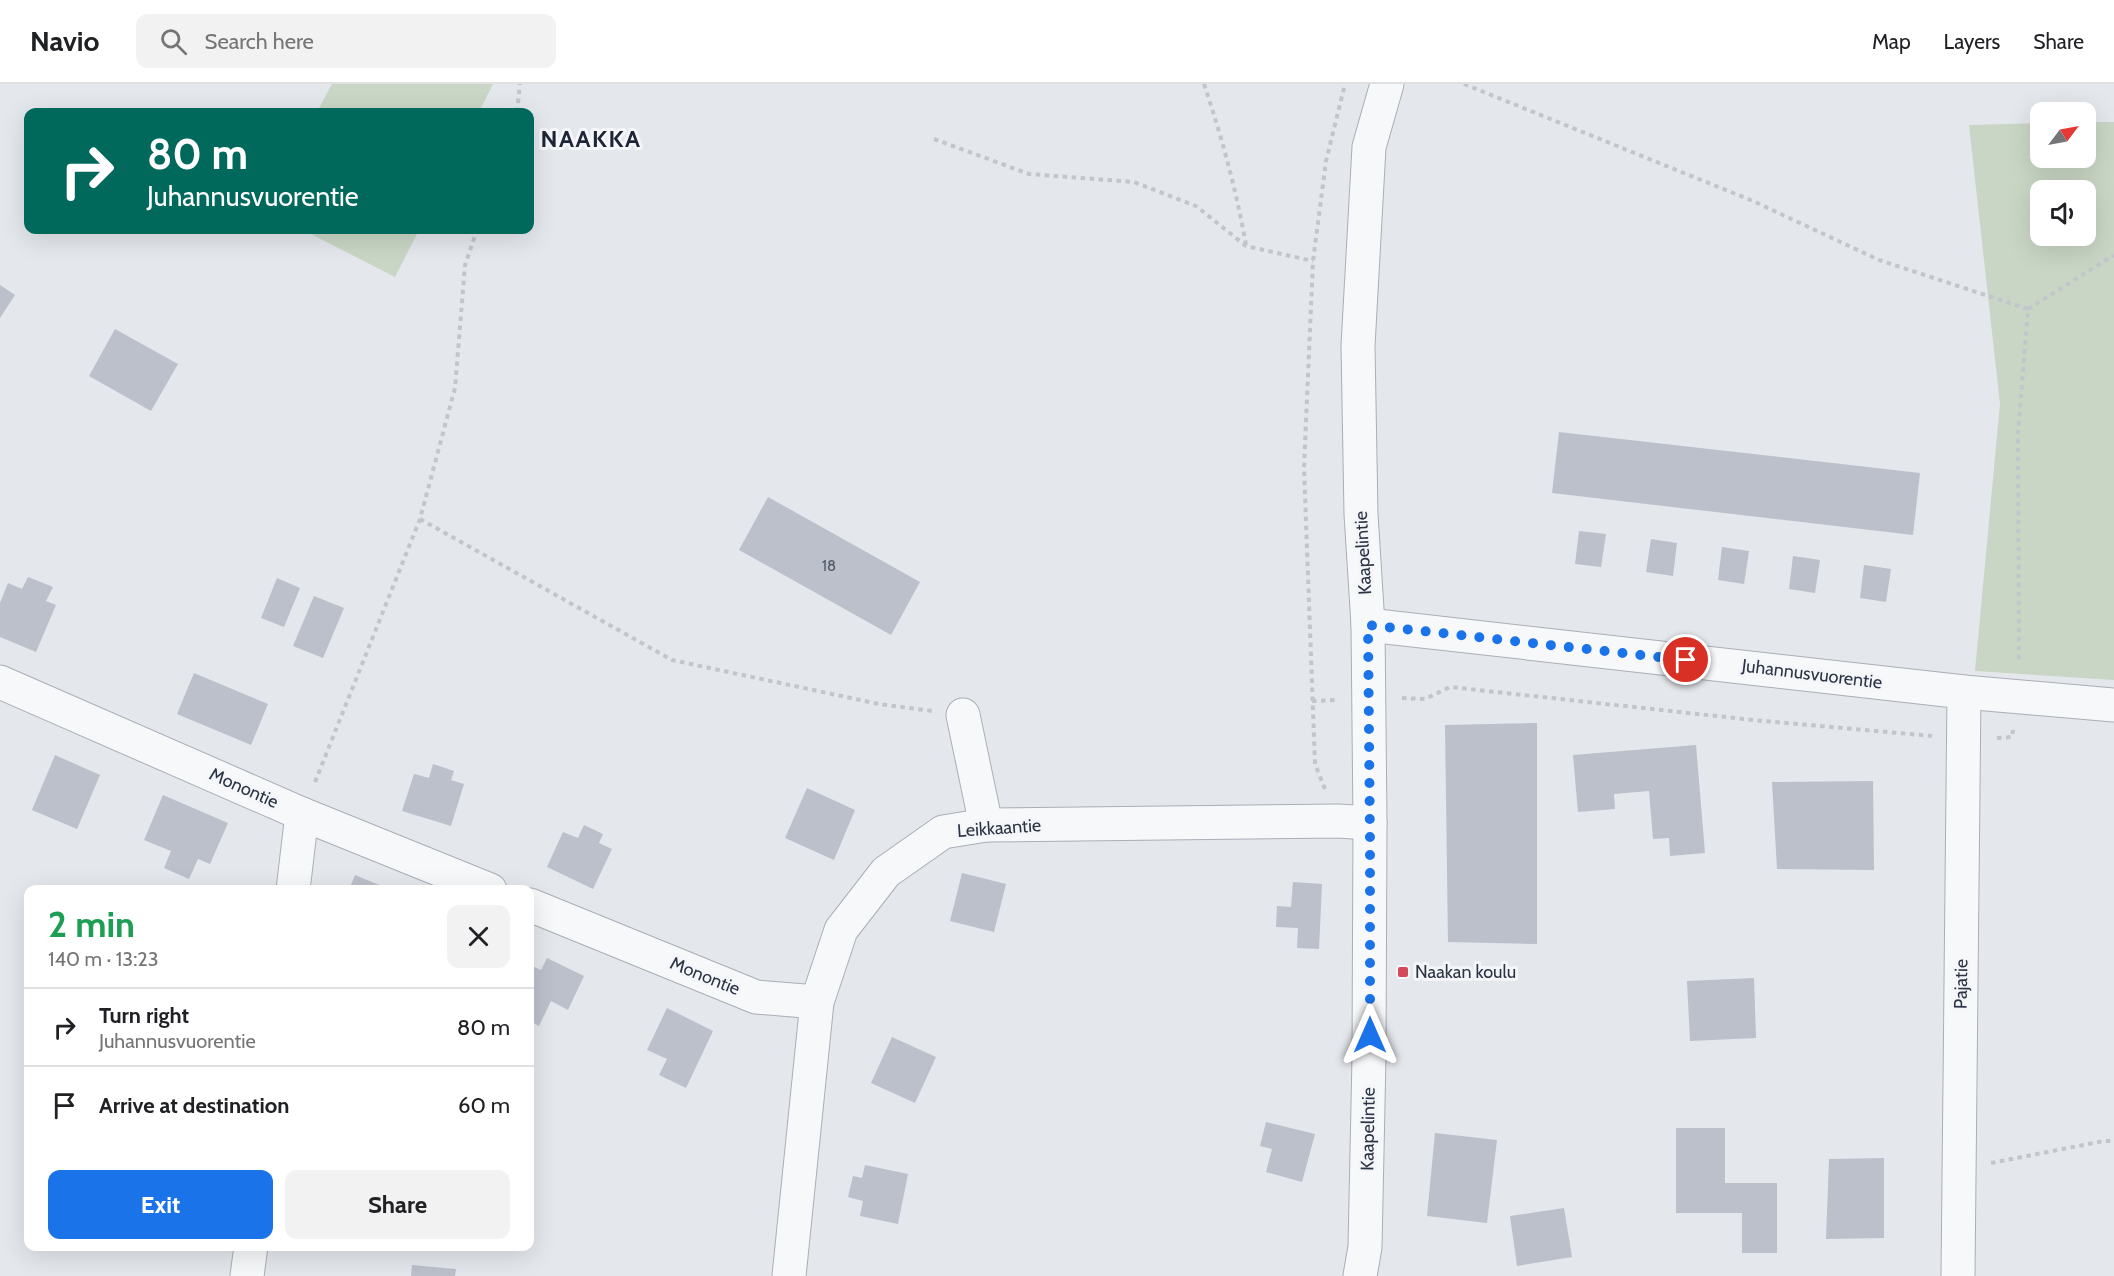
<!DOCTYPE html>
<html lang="en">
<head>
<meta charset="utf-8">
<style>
	body { margin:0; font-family:Cabin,sans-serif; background:#f2f2f2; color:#202124; height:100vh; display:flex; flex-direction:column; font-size:22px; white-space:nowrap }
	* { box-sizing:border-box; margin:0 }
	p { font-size:20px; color:#757577 }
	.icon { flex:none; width:33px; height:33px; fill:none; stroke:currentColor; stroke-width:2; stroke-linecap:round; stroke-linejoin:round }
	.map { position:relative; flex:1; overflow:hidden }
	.drawer { position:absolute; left:24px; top:801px; width:510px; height:366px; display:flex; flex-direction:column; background:#fff; border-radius:12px; box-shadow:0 6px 24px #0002 }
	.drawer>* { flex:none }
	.hud { position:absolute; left:24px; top:24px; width:510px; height:126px; border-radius:12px; box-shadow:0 6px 24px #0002; background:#00695c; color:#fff; overflow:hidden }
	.needle { width:39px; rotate:58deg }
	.buttons { position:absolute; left:2030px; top:18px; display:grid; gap:12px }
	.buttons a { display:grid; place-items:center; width:66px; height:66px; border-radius:12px; background:#fff; box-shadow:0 6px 24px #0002; font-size:30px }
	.pin { position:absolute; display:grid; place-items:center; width:51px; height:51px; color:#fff; margin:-26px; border:3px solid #fff; border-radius:50%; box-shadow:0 2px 6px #0007 }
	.me { position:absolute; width:66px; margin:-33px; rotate:0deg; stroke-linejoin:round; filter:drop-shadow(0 0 4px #0008) }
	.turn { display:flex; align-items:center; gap:21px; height:126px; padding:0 24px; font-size:27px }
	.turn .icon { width:78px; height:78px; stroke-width:2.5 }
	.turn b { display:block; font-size:42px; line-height:51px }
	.round { display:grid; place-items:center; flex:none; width:63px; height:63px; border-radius:12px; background:#f2f2f2 }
	.headline { display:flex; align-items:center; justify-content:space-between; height:102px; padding:0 24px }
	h1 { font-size:36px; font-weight:700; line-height:45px; color:#1e9e55 }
	.cta { display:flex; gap:12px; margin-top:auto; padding:12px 24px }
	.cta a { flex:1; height:69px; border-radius:12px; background:#1a73e8; color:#fff; font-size:24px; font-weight:700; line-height:69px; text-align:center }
	.cta a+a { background:#f2f2f2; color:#202124 }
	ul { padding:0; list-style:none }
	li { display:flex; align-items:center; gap:18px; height:78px; padding:0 24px; border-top:2px solid #e0e0e0 }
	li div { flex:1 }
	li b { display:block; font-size:22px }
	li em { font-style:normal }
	header { display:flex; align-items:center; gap:36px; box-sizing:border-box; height:84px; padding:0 30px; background:#fff; border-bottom:2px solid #e0e0e0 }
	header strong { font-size:28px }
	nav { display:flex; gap:33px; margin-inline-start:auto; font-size:21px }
	.search { width:420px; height:54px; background:#f2f2f2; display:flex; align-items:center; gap:15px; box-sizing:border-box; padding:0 21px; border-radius:12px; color:#757577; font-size:22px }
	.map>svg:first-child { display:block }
	.green { fill:#c9d6c5; fill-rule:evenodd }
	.building { fill:#bbc0ca }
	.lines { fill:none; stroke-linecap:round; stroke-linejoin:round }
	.minor-casing { stroke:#a9aeb7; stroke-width:35 }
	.path { stroke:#c2c5cb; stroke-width:4; stroke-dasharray:4.5 4.5; stroke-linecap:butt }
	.minor { stroke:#f7f8fa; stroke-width:33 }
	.route { stroke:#1a73e8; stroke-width:10; stroke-dasharray:0 18 }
	.poi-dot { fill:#d1495b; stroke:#f4f6f9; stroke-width:2 }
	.labels { text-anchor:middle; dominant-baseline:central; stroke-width:6; stroke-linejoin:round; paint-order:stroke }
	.number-label { font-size:15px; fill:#4f5766 }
	.street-label { font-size:18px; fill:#2b3445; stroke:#f4f6f9 }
	.poi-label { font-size:18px; fill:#2b3445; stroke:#f4f6f9; text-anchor:start }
	.district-label { font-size:24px; font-weight:bold; letter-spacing:1.5px; fill:#1d2536; stroke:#f4f6f9 }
</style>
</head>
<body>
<header>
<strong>Navio</strong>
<div class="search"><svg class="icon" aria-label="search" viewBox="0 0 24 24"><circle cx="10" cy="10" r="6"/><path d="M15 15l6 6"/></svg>Search here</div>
<nav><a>Map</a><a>Layers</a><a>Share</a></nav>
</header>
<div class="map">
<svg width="2114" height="1192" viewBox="0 0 2114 1192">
	<rect width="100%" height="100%" fill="#e4e7ec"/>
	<g class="green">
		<polygon points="332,0 493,0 479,28 317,28"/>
		<path d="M2085,38H2114V596L1975,587L2000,320L1969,41L2040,39V74H2085ZM2040,106H2085V152H2040Z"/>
		<polygon points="303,146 419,146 395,193"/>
	</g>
	<g class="building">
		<polygon points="0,201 15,211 0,234"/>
		<polygon points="115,245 178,280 151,327 89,292"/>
		<polygon points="1559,348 1920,389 1913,451 1552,409"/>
		<polygon points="768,413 920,498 891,551 739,466"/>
		<polygon points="1579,447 1606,450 1601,483 1575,480"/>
		<polygon points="1651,455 1677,459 1673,492 1646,488"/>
		<polygon points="1722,463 1749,467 1744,500 1718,496"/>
		<polygon points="1793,472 1820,476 1815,509 1789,505"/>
		<polygon points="1864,481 1891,485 1886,518 1860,514"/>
		<polygon points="28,493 53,503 46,517 56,521 36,568 0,553 0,519 8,499 22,505"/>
		<polygon points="277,494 300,504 284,543 261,534"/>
		<polygon points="314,512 344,524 323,574 293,562"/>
		<polygon points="194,589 268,620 251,661 177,630"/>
		<polygon points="1537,639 1537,860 1448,858 1445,641"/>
		<polygon points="1696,661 1705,769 1670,772 1669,754 1653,755 1649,707 1614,710 1615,725 1578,728 1573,671"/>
		<polygon points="55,671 100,691 77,745 32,726"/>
		<polygon points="433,680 454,687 451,696 464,700 451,742 402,727 414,690 429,694"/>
		<polygon points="1873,697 1874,786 1777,785 1772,698"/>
		<polygon points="807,704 855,726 834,776 785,754"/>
		<polygon points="163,711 228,739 210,780 198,775 189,795 164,784 171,767 144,756"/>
		<polygon points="584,741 603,750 599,759 612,765 593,805 547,783 563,748 578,754"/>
		<polygon points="962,789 1006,800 994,848 950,837"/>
		<polygon points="355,791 389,805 389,806 349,806"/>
		<polygon points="1293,798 1322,800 1319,865 1297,864 1298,844 1276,843 1277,822 1291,823"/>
		<polygon points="547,874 584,892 568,926 551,917 539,942 530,937 530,881 541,886"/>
		<polygon points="1754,894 1756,954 1690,957 1687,897"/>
		<polygon points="667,924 713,947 686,1004 659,991 667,975 647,966"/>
		<polygon points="892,953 936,973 915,1019 871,999"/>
		<polygon points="1266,1038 1315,1050 1302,1098 1266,1088 1272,1065 1260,1062"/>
		<polygon points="1676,1044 1725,1044 1725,1099 1777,1099 1777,1169 1742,1169 1742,1129 1676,1129"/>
		<polygon points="1435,1049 1497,1056 1487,1139 1427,1132"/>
		<polygon points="1884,1074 1884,1154 1826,1155 1829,1075"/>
		<polygon points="865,1081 908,1090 898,1140 860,1132 863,1117 848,1113 853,1092 862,1094"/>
		<polygon points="1564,1124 1572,1173 1517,1182 1510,1132"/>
		<polygon points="412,1181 456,1185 455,1192 411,1192"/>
	</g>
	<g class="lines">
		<g class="minor-casing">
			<g id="minor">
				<polyline points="1368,541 1964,608 2114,621"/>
				<polyline points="0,598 302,730 490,806"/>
				<polyline points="963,631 986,741"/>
				<polyline points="293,806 302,730"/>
				<polyline points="530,821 756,913 817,918"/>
				<polyline points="247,1192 251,1162"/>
				<polyline points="789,1192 817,918 841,846 886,788 943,748 986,741 1338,737 1370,739"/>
				<polyline points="1360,1192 1365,1163 1369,973 1370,739 1368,541 1361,430 1358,262 1369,63 1387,0"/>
				<polyline points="1958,1192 1964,608"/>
			</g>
		</g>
		<g class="path">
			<path d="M1204,0C1222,54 1236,105 1246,161"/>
			<polyline points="1464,0 1753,117 1879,176 2028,225 2018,350 2019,579"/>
			<polyline points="517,28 520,0"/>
			<polyline points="934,55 1029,90 1134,98 1196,122 1246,162 1313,177"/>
			<polyline points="2028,225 2114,171"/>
			<polyline points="420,435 672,576 879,620 932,627"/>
			<polyline points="1402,614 1425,615 1450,603 1753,636 1932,652"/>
			<polyline points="1312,617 1337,616"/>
			<polyline points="1997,654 2012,653 2013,646"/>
			<polyline points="315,698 420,435 455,304 465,181 477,146"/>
			<polyline points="1325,705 1315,680 1304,384 1313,177 1326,77 1345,0"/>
			<polyline points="1991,1079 2104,1057 2114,1057"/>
		</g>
		<use href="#minor" class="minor"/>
	</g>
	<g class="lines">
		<polyline class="route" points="1370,951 1370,757 1368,541 1686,576"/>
	</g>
	<rect class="poi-dot" x="1397" y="882" width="12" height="12" rx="3"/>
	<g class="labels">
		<g class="number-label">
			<text x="829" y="482">18</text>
		</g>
		<g class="street-label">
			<text transform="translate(1363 469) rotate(-93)">Kaapelintie</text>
			<text transform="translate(1812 590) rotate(7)">Juhannusvuorentie</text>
			<text transform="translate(244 704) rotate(24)">Monontie</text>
			<text transform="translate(999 744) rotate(-4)">Leikkaantie</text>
			<text transform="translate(705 892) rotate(22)">Monontie</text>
			<text transform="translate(1961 900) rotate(-89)">Pajatie</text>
			<text transform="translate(1368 1045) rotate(-89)">Kaapelintie</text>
		</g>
		<g class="poi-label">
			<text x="1415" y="888">Naakan koulu</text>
		</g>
		<g class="district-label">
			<text x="591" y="54">NAAKKA</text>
		</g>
	</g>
</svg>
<div class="buttons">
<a><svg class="needle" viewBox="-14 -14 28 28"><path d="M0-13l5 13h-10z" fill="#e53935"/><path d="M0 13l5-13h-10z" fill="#757577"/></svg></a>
<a><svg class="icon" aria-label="sound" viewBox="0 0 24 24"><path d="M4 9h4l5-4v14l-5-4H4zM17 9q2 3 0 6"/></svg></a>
</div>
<div class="pin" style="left:1686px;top:576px;background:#d93025"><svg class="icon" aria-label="arrive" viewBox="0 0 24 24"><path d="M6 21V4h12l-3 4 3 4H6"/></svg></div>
<svg class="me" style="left:1370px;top:951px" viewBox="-20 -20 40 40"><path d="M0-17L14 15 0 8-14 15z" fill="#1a73e8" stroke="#fff" stroke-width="4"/></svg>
<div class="hud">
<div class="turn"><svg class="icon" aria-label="right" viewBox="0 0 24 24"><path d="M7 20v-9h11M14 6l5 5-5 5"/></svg><div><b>80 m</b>Juhannusvuorentie</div></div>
</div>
<section class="drawer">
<div class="headline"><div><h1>2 min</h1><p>140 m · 13:23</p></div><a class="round"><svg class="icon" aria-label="close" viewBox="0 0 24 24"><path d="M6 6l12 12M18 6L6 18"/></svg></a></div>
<ul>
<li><svg class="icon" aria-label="right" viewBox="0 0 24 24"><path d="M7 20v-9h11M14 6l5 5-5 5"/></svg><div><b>Turn right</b><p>Juhannusvuorentie</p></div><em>80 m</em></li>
<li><svg class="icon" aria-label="arrive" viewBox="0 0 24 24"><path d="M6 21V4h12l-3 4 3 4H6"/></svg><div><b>Arrive at destination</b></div><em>60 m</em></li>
</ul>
<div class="cta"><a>Exit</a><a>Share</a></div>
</section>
</div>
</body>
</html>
